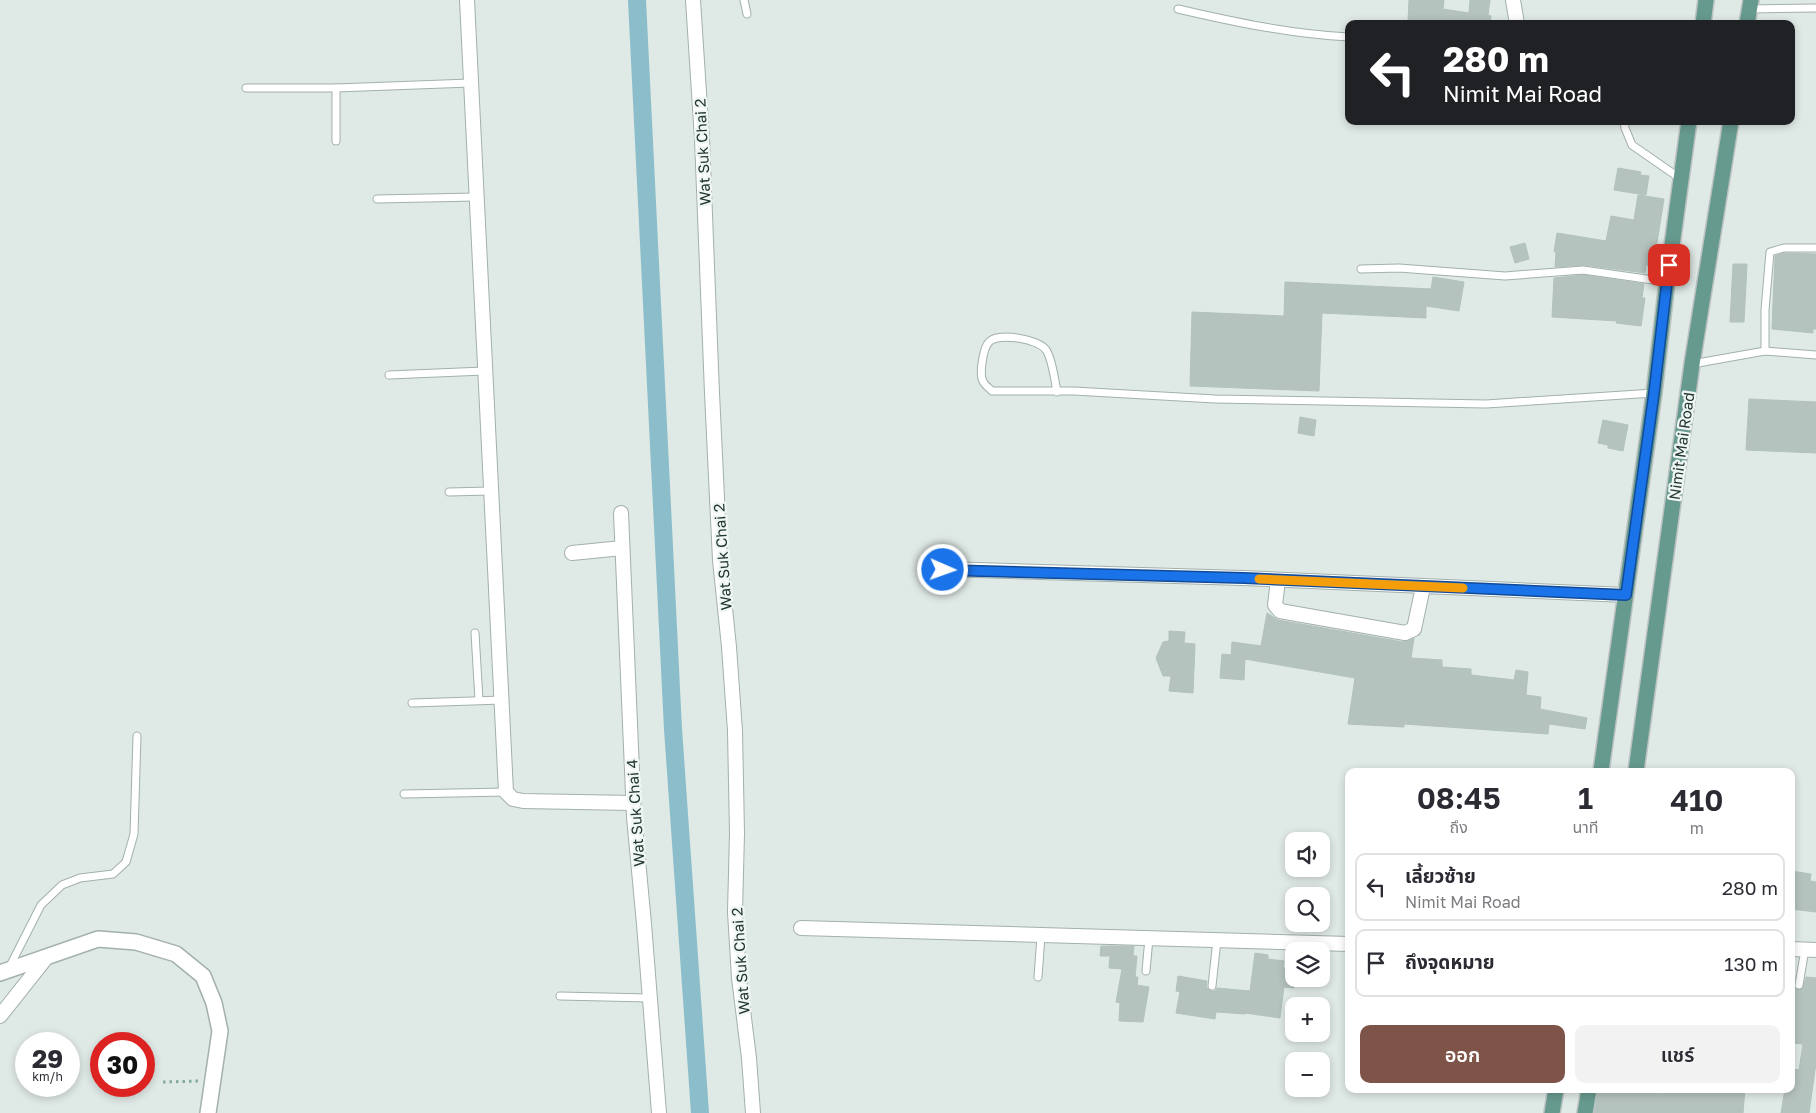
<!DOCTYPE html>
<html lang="th">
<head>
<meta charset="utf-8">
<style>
	body { margin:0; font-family:"Golos Text","Noto Sans Thai",sans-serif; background:#f2f2f3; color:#2b2b33; height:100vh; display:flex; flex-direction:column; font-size:19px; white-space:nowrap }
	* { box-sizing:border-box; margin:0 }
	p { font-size:16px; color:#7c7c81 }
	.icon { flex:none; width:28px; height:28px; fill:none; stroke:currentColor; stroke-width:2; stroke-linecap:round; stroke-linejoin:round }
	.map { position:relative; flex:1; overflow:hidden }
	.drawer { position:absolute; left:1345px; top:768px; width:450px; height:325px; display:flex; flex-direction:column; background:#fff; border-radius:10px; box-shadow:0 2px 8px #0003 }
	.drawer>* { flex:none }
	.top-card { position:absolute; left:1345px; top:20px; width:450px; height:105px; border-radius:10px; box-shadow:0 2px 8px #0003; background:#202124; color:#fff; overflow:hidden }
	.controls { position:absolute; left:1285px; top:832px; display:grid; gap:10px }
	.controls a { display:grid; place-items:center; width:45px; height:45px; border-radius:10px; background:#fff; box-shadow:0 2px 8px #0003; font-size:25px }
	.speed { position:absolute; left:15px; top:1032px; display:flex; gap:10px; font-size:25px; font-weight:700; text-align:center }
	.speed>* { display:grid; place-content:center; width:65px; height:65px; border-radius:50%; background:#fff; box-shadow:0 2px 8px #0003; line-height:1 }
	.speed small { font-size:12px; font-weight:400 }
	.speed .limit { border:8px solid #d22; background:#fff; color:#111 }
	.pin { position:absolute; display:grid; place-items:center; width:42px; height:42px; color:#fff; margin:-21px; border-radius:10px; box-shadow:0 2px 8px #0006 }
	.me { position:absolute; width:55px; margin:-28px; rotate:92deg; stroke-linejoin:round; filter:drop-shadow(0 0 4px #0008) }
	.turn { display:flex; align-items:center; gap:18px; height:105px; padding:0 15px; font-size:22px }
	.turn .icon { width:65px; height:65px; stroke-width:2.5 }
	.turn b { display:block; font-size:35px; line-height:42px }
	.eta { display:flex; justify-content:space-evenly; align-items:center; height:85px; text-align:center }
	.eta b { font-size:30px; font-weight:600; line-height:35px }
	.button { display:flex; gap:10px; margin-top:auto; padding:10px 15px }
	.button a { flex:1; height:58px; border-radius:10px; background:#7f5448; color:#fff; font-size:20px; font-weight:600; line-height:58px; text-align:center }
	.button a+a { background:#f2f2f3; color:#2b2b33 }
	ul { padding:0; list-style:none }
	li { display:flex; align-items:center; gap:15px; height:68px; margin:0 10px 8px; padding:0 5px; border:2px solid #e1e1e2; border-radius:10px }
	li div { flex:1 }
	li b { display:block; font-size:19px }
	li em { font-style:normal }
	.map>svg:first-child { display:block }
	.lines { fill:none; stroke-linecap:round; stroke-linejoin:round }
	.canal { stroke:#8bbeca; stroke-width:18 }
	.building { fill:#b5c3be; stroke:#b2c2bc }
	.service-casing { stroke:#a3b0ac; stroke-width:9 }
	.minor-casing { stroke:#a3b0ac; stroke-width:16 }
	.tertiary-casing { stroke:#a3b0ac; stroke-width:18 }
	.primary-casing { stroke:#bdc3c2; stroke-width:18 }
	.path { stroke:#82aa9e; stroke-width:3; stroke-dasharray:2.5 4; stroke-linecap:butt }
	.service { stroke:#fff; stroke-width:7 }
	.minor { stroke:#fff; stroke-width:14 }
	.tertiary { stroke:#fff; stroke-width:15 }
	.primary { stroke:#679a8f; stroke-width:15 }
	.route-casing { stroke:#114b97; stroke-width:12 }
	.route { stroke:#1a73e8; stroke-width:9 }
	.slow { stroke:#f59e0b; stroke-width:9 }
	.labels { text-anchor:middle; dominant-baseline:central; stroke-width:4.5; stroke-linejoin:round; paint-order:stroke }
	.street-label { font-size:15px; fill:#223732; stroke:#eff6f3 }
</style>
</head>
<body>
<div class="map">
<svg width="1816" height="1113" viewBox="0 0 1816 1113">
	<rect width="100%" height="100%" fill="#dfe9e5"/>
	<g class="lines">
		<polyline class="canal" points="637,0 673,729 700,1113"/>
	</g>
	<g class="building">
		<polygon points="1409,0 1444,0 1443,9 1469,13 1470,0 1490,0 1488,15 1491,16 1490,24 1408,22"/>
		<polygon points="1618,168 1641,172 1640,175 1649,176 1646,195 1614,190"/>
		<polygon points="1638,195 1664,199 1654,261 1652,261 1651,266 1646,265 1645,273 1584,265 1555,267 1556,251 1554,252 1557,233 1606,241 1611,216 1634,220"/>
		<polygon points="1525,243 1529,259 1515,263 1510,247"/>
		<polygon points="1785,253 1816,254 1816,329 1813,329 1813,333 1772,329 1775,256"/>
		<polygon points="1733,264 1747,264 1744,322 1730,322"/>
		<polygon points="1583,275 1644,284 1642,298 1645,298 1641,326 1616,323 1617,321 1552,317 1554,278"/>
		<polygon points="1433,277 1464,282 1459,311 1426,306 1426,318 1322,313 1319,391 1190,386 1192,312 1284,316 1285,282 1431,289"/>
		<polygon points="1749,399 1816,402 1816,453 1746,450"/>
		<polygon points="1300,417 1316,420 1314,436 1298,433"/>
		<polygon points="1603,420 1628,425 1623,451 1608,448 1608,445 1598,443"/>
		<polygon points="1267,613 1278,620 1403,642 1414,638 1411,658 1442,660 1442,667 1471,669 1471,675 1514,680 1516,670 1528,672 1526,695 1541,697 1540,709 1587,718 1585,729 1549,724 1548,734 1404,724 1404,727 1348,724 1355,678 1245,659 1244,680 1220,678 1222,654 1231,655 1232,642 1261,646"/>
		<polygon points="1169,631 1185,632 1184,643 1195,644 1193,693 1169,691 1171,676 1163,676 1156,658 1163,642 1169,641"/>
		<polygon points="1791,871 1811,874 1810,881 1816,882 1816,912 1791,909"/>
		<polygon points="1101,946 1134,946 1133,956 1137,956 1135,977 1138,977 1137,985 1149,987 1143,1022 1119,1021 1120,1003 1116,1002 1122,969 1109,968 1110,956 1100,956"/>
		<polygon points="1255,953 1268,955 1268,959 1284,961 1283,968 1294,969 1294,988 1284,987 1280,1018 1245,1013 1245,1014 1216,1012 1215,1019 1176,1013 1180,992 1176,991 1178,976 1207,981 1206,987 1211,991 1215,991 1217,988 1250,991"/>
		<polygon points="1791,975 1795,975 1794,986 1799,990 1803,988 1806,977 1816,978 1816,1063 1809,1113 1781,1113 1785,1089 1791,1089 1791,1069 1799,1070 1803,1044 1791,1043"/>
		<polygon points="1598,1089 1626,1089 1664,1094 1664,1089 1745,1089 1743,1113 1594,1113"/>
	</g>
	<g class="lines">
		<g class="service-casing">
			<g id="service">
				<polyline points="744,0 747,14"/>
				<path d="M1178,9C1234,22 1291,34 1349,37"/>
				<polyline points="1750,9 1816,8"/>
				<polyline points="246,88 336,88 470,83"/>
				<polyline points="336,88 336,141"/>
				<polyline points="1624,121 1625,128 1632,145 1681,179"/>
				<polyline points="377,199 476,197"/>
				<polyline points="1361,269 1399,268 1505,276 1583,270 1667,282"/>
				<polyline points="1765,351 1765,310 1770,252 1784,248 1816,248"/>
				<polyline points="1692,364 1765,351 1816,355"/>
				<polyline points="389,375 484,371"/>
				<path d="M1057,392C1055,381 1052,358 1046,350C1039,339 998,332 989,342C983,348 980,371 982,379C984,385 988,387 992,391H1074L1215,399L1486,404L1654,393"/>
				<polyline points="449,492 490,491"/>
				<polyline points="475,633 479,700"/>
				<polyline points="412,703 502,700"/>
				<polyline points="404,794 506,792"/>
				<polyline points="9,968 41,905 62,885 80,878 113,874 126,862 134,834 137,736"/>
				<polyline points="1146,971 1149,938"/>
				<polyline points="1038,977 1041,936"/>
				<polyline points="1799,985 1805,949"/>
				<polyline points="1212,986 1217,940"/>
				<polyline points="560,996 649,998"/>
			</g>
		</g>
		<g class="minor-casing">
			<g id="minor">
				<polyline points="467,0 506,792 513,799 523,801 633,803"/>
				<polyline points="693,0 702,139 712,393 720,560 729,647 735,731 737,833 735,912 739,978 749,1058 753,1113"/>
				<polyline points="1513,0 1517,24"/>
				<polyline points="621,513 634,817 644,924 659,1113"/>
				<polyline points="572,553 622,548"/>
				<polyline points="943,569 1243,578 1626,595"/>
				<polyline points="1278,580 1275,605 1280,611 1405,633 1414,629 1423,587"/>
				<polyline points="801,928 1349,944"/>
				<polyline points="1791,949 1816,950"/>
				<polyline points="0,1016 46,958"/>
			</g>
		</g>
		<g class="tertiary-casing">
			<polyline id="tertiary" points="0,973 98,939 136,942 176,954 203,976 214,1003 220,1031 208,1113"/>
		</g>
		<g class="primary-casing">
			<g id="primary">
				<polyline points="1703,24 1706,0"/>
				<polyline points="1747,24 1751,0"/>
				<polyline points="1601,771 1654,393 1667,282 1689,121"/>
				<polyline points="1636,771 1692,364 1731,121"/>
				<polyline points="1552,1113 1556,1089"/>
				<polyline points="1585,1113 1589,1089"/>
			</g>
		</g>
		<polyline class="path" points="163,1082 199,1081"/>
		<use href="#service" class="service"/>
		<use href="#minor" class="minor"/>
		<use href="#tertiary" class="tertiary"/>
		<use href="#primary" class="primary"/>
	</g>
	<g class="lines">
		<g class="route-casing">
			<polyline id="route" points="943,570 1244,578 1626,595 1654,393 1669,265"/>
		</g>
		<use href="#route" class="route"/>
		<polyline class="slow" points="1259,579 1463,588"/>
	</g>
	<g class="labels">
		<g class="street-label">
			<text transform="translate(702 152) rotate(-93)">Wat Suk Chai 2</text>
			<text transform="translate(1681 446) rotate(-82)">Nimit Mai Road</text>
			<text transform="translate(722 557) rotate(-94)">Wat Suk Chai 2</text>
			<text transform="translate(635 813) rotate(-94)">Wat Suk Chai 4</text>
			<text transform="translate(740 961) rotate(-94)">Wat Suk Chai 2</text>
		</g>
	</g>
</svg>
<div class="controls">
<a><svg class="icon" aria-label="sound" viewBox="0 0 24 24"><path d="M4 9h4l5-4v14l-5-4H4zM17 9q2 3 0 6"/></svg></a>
<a><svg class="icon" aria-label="search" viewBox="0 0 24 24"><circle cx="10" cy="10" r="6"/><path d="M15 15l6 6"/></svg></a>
<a><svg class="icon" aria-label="layers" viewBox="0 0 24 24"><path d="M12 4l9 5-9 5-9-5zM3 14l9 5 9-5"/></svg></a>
<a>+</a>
<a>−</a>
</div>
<div class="speed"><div>29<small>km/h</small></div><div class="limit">30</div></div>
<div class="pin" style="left:1669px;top:265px;background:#d93025"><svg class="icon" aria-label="arrive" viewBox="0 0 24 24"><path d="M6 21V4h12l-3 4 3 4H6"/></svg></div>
<svg class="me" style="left:943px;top:570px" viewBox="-20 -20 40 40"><circle r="17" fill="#1a73e8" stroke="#fff" stroke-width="3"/><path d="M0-11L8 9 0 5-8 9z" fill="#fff"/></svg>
<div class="top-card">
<div class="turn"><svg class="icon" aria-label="left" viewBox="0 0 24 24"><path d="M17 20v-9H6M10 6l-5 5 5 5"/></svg><div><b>280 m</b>Nimit Mai Road</div></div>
</div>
<section class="drawer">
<div class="eta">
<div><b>08:45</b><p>ถึง</p></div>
<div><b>1</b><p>นาที</p></div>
<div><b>410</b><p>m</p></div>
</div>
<ul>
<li><svg class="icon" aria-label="left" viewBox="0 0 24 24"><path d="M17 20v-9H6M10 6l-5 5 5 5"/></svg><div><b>เลี้ยวซ้าย</b><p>Nimit Mai Road</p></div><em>280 m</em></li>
<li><svg class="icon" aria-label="arrive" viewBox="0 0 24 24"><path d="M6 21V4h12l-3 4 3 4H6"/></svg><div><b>ถึงจุดหมาย</b></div><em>130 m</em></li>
</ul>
<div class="button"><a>ออก</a><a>แชร์</a></div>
</section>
</div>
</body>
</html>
